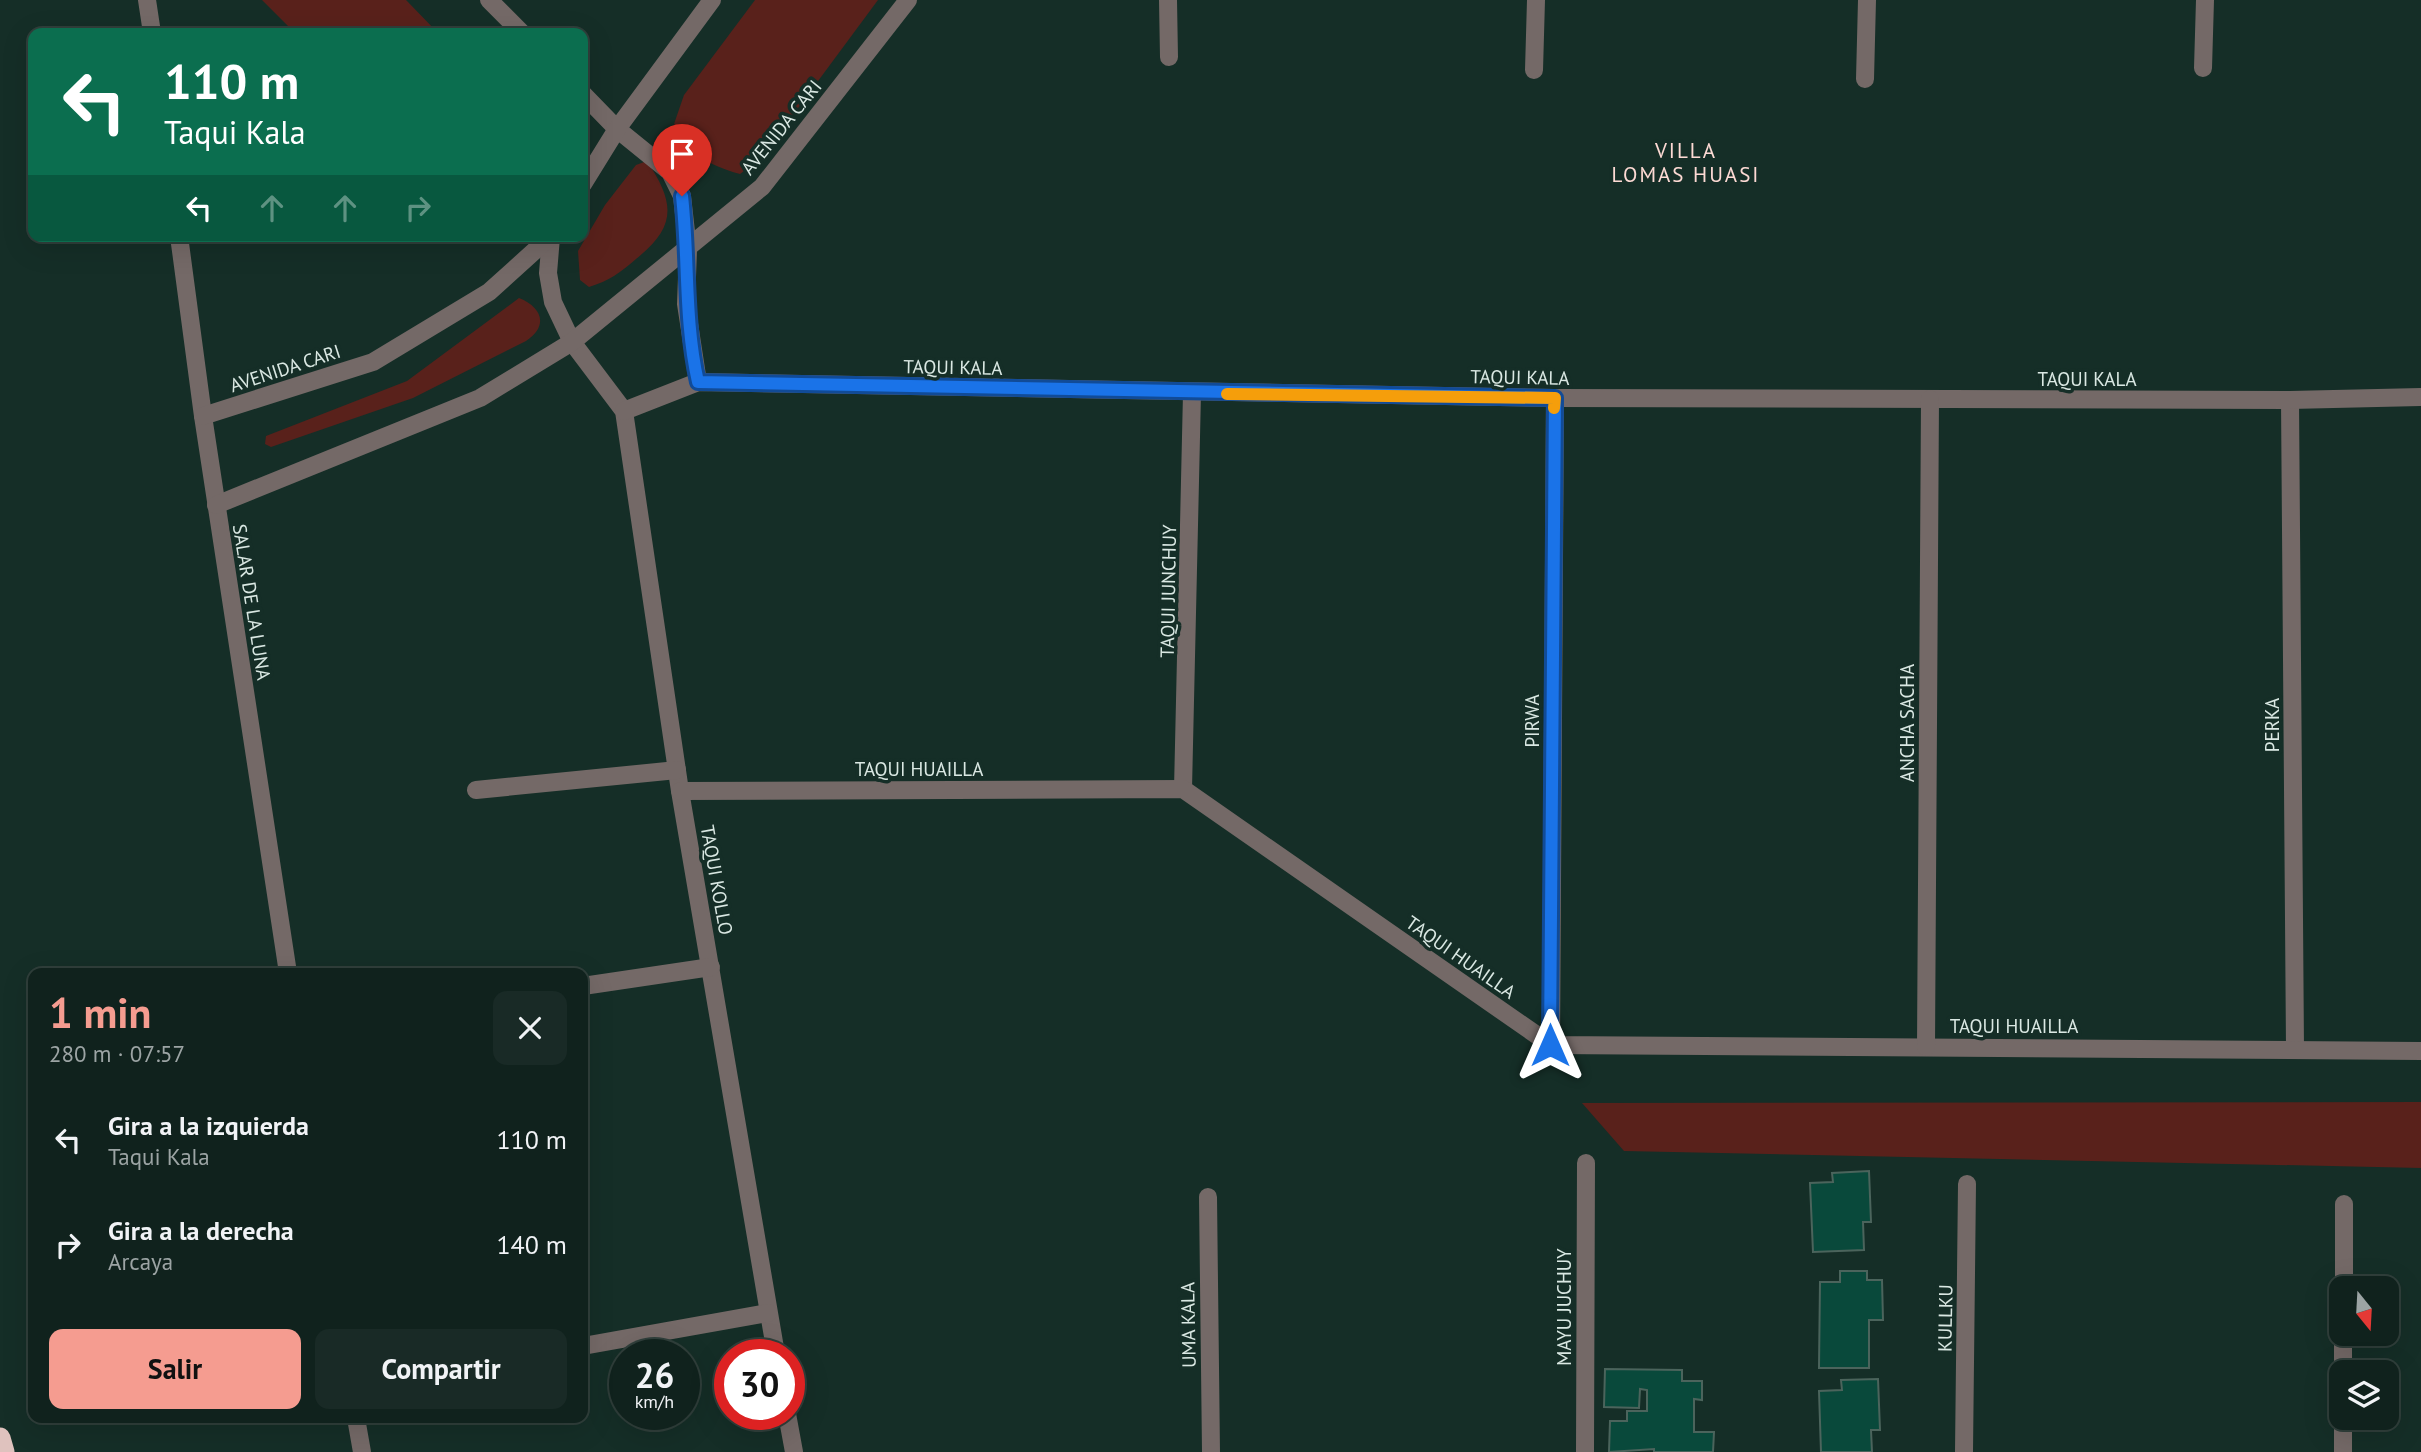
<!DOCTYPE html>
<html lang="es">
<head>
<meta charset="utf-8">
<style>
	body { margin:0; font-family:"PT Sans",sans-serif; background:#192a26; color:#f1f3f6; height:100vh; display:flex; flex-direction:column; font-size:26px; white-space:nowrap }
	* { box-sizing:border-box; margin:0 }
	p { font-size:23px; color:#9ca4a4 }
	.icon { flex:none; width:38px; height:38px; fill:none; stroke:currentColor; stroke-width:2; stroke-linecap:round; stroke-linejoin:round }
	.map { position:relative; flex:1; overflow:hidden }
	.details { position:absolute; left:28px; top:968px; width:560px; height:455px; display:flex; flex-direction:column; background:#10221d; border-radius:14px; box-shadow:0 7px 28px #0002,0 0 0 2px #303f3b }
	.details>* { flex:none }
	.banner { position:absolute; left:28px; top:28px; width:560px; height:214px; border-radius:14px; box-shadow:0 7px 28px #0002,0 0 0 2px #303f3b; background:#0b6e4f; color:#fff; overflow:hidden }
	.needle { width:46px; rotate:162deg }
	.buttons { position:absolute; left:2329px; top:1276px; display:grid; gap:14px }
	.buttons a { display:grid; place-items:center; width:70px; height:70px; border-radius:14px; background:#10221d; box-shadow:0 7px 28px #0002,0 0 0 2px #303f3b; font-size:35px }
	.speed { position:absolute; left:609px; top:1339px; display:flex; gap:14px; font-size:35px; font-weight:700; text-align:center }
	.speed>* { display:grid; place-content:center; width:91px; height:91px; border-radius:50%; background:#10221d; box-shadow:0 7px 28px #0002,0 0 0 2px #303f3b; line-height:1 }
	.speed small { font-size:18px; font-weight:400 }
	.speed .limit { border:10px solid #d22; background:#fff; color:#111 }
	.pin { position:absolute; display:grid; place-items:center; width:60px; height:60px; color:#fff; margin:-72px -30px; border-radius:50% 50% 50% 0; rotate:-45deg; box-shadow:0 0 7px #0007 }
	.pin .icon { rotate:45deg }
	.me { position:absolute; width:77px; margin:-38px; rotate:0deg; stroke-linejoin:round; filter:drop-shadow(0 0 5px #0008) }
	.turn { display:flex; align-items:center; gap:24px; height:147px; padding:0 21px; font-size:32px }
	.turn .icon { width:91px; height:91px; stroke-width:2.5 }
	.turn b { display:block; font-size:49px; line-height:60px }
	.lanes { display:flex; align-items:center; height:66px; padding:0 21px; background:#0003; justify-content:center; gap:35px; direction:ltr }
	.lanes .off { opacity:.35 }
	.round { display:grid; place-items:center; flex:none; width:74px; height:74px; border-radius:14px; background:#192a26 }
	.head { display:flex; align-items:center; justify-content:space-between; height:119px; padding:0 21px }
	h1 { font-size:42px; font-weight:800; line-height:52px; color:#f59c90 }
	.cta { display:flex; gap:14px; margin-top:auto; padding:14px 21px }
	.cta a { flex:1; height:80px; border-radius:14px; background:#f59c90; color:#111; font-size:28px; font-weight:800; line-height:80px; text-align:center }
	.cta a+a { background:#192a26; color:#f1f3f6 }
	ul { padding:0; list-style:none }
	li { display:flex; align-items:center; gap:21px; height:105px; padding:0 21px }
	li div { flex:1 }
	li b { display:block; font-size:26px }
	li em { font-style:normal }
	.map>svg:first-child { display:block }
	.green { fill:#59211b }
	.building { fill:#09493b; stroke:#4b645c; stroke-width:2 }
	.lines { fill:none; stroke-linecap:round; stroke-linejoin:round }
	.minor { stroke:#746967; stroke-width:18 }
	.highway { stroke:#dfc2be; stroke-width:21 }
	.route-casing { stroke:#114b97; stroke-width:18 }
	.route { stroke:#1a73e8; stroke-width:12 }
	.slow { stroke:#f59e0b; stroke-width:12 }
	.labels { text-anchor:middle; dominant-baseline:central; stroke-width:7; stroke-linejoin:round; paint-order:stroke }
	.street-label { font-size:19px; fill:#dae8e3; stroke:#152e27 }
	.neighbourhood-label { font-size:21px; letter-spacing:2px; fill:#fddad4; stroke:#152e27 }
</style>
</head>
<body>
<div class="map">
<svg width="2421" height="1452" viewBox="0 0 2421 1452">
	<rect width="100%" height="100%" fill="#152e27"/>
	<g class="green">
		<polygon points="262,0 406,0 438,33 295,33"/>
		<path d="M755,0H878L761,158L740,174C704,164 695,155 674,124L684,95Z"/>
		<path d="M647,161C675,203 677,226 636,259C621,272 609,281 589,287L580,280L578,251L605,205L636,165Z"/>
		<path d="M519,298C542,307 549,326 526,341L413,398L271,447L265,444L266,436L407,381Z"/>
		<polygon points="2421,1102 2421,1168 1624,1151 1582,1103"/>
	</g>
	<g class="building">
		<polygon points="1869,1171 1871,1222 1863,1222 1864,1250 1813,1252 1810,1183 1833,1182 1832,1173"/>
		<polygon points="1840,1271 1867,1271 1867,1280 1882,1280 1883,1320 1869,1320 1869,1368 1819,1368 1820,1282 1840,1282"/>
		<polygon points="1605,1369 1682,1370 1682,1381 1702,1381 1702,1400 1694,1399 1694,1432 1714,1432 1713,1452 1654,1452 1654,1449 1609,1452 1610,1421 1627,1421 1627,1411 1647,1411 1647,1390 1640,1389 1639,1408 1604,1407"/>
		<polygon points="1878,1379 1880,1430 1871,1430 1872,1452 1821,1452 1819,1391 1842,1390 1841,1380"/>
	</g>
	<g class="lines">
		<g class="minor">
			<polyline points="147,0 152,33"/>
			<polyline points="489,0 522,33"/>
			<polyline points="1168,0 1169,57"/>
			<polyline points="2203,68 2205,0"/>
			<polyline points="1534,70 1536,0"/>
			<polyline points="1865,79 1867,0"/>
			<polyline points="583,94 617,129 670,172 682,196 688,250 686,304 698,382"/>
			<polyline points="583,184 617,129 712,0"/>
			<polyline points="179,236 203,416 288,973"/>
			<polyline points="551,237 548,273 553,302 572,342 624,411 680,791 776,1354"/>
			<polyline points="2290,400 2295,1049"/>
			<polyline points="624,411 698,382 1555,398 2290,400 2421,397"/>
			<polyline points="203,416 373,362 489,292 551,236"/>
			<polyline points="216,505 480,398 572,342 762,187 908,0"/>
			<polyline points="1183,789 1192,393"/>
			<polyline points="476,790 677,770"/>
			<polyline points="680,791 1183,789 1551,1045 2421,1051"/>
			<polyline points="583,986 711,967"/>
			<polyline points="1551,1045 1555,398"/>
			<polyline points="1926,1047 1930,399"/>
			<polyline points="1208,1197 1211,1452"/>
			<polyline points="2344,1288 2344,1204"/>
			<polyline points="583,1346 768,1313"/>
			<polyline points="2343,1372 2343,1334"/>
			<polyline points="787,1414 794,1452"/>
			<polyline points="356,1418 362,1452"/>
			<polyline points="1585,1452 1586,1163"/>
			<polyline points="1964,1452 1967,1184"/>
			<polyline points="2343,1452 2343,1418"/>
		</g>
		<polyline class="highway" points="0,1438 4,1452"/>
	</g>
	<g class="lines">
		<g class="route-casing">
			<path id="route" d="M682,196C689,259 684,319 698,382L1555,398L1550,1045"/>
		</g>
		<use href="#route" class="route"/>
		<polyline class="slow" points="1227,394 1555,398 1554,408"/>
	</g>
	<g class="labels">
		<g class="street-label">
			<text transform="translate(781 127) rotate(-51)">AVENIDA CARI</text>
			<text transform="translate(953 367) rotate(1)">TAQUI KALA</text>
			<text transform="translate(285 368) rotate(-18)">AVENIDA CARI</text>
			<text transform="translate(1520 377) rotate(1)">TAQUI KALA</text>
			<text x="2087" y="379">TAQUI KALA</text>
			<text transform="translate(1168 591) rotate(-89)">TAQUI JUNCHUY</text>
			<text transform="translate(252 602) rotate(81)">SALAR DE LA LUNA</text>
			<text transform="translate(1532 721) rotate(-90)">PIRWA</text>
			<text transform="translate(1907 723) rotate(-90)">ANCHA SACHA</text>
			<text transform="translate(2272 725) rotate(-90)">PERKA</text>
			<text x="919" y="769">TAQUI HUAILLA</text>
			<text transform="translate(717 880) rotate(80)">TAQUI KOLLO</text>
			<text transform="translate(1461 957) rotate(35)">TAQUI HUAILLA</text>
			<text x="2014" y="1026">TAQUI HUAILLA</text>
			<text transform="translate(1564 1307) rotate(-90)">MAYU JUCHUY</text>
			<text transform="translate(1945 1318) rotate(-89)">KULLKU</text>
			<text transform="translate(1188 1325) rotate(-91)">UMA KALA</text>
		</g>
		<g class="neighbourhood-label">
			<text x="1686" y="150">VILLA<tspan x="1686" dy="24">LOMAS HUASI</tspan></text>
		</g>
	</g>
</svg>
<div class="buttons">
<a><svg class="needle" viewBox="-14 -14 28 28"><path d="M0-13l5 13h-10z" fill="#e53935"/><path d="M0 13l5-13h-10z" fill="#9ca4a4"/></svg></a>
<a><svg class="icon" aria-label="layers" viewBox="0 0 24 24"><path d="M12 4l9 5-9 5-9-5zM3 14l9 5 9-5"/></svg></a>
</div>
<div class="speed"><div>26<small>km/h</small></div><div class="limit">30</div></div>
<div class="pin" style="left:682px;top:196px;background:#d93025"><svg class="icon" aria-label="arrive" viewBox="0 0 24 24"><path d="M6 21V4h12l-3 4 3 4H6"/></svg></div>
<svg class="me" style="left:1550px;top:1045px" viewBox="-20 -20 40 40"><path d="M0-17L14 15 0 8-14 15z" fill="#1a73e8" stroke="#fff" stroke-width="4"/></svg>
<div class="banner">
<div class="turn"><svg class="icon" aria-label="left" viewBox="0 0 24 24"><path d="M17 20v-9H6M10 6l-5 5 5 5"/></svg><div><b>110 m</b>Taqui Kala</div></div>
<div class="lanes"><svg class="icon" aria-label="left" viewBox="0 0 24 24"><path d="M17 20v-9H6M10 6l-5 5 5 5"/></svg><svg class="icon off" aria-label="ahead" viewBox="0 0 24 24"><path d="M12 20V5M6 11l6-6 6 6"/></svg><svg class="icon off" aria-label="ahead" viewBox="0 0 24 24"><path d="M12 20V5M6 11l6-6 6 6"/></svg><svg class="icon off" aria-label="right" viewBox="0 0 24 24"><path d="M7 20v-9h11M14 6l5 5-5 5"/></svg></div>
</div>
<section class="details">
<div class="head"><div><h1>1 min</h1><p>280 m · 07:57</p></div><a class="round"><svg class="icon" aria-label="close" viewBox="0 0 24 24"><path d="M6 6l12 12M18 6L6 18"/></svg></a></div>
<ul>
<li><svg class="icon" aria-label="left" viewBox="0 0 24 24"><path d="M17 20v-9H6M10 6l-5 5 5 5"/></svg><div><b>Gira a la izquierda</b><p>Taqui Kala</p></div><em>110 m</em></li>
<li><svg class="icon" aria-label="right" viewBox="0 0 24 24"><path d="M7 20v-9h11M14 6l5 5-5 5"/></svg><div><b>Gira a la derecha</b><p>Arcaya</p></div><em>140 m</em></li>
</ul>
<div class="cta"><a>Salir</a><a>Compartir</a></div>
</section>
</div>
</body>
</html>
